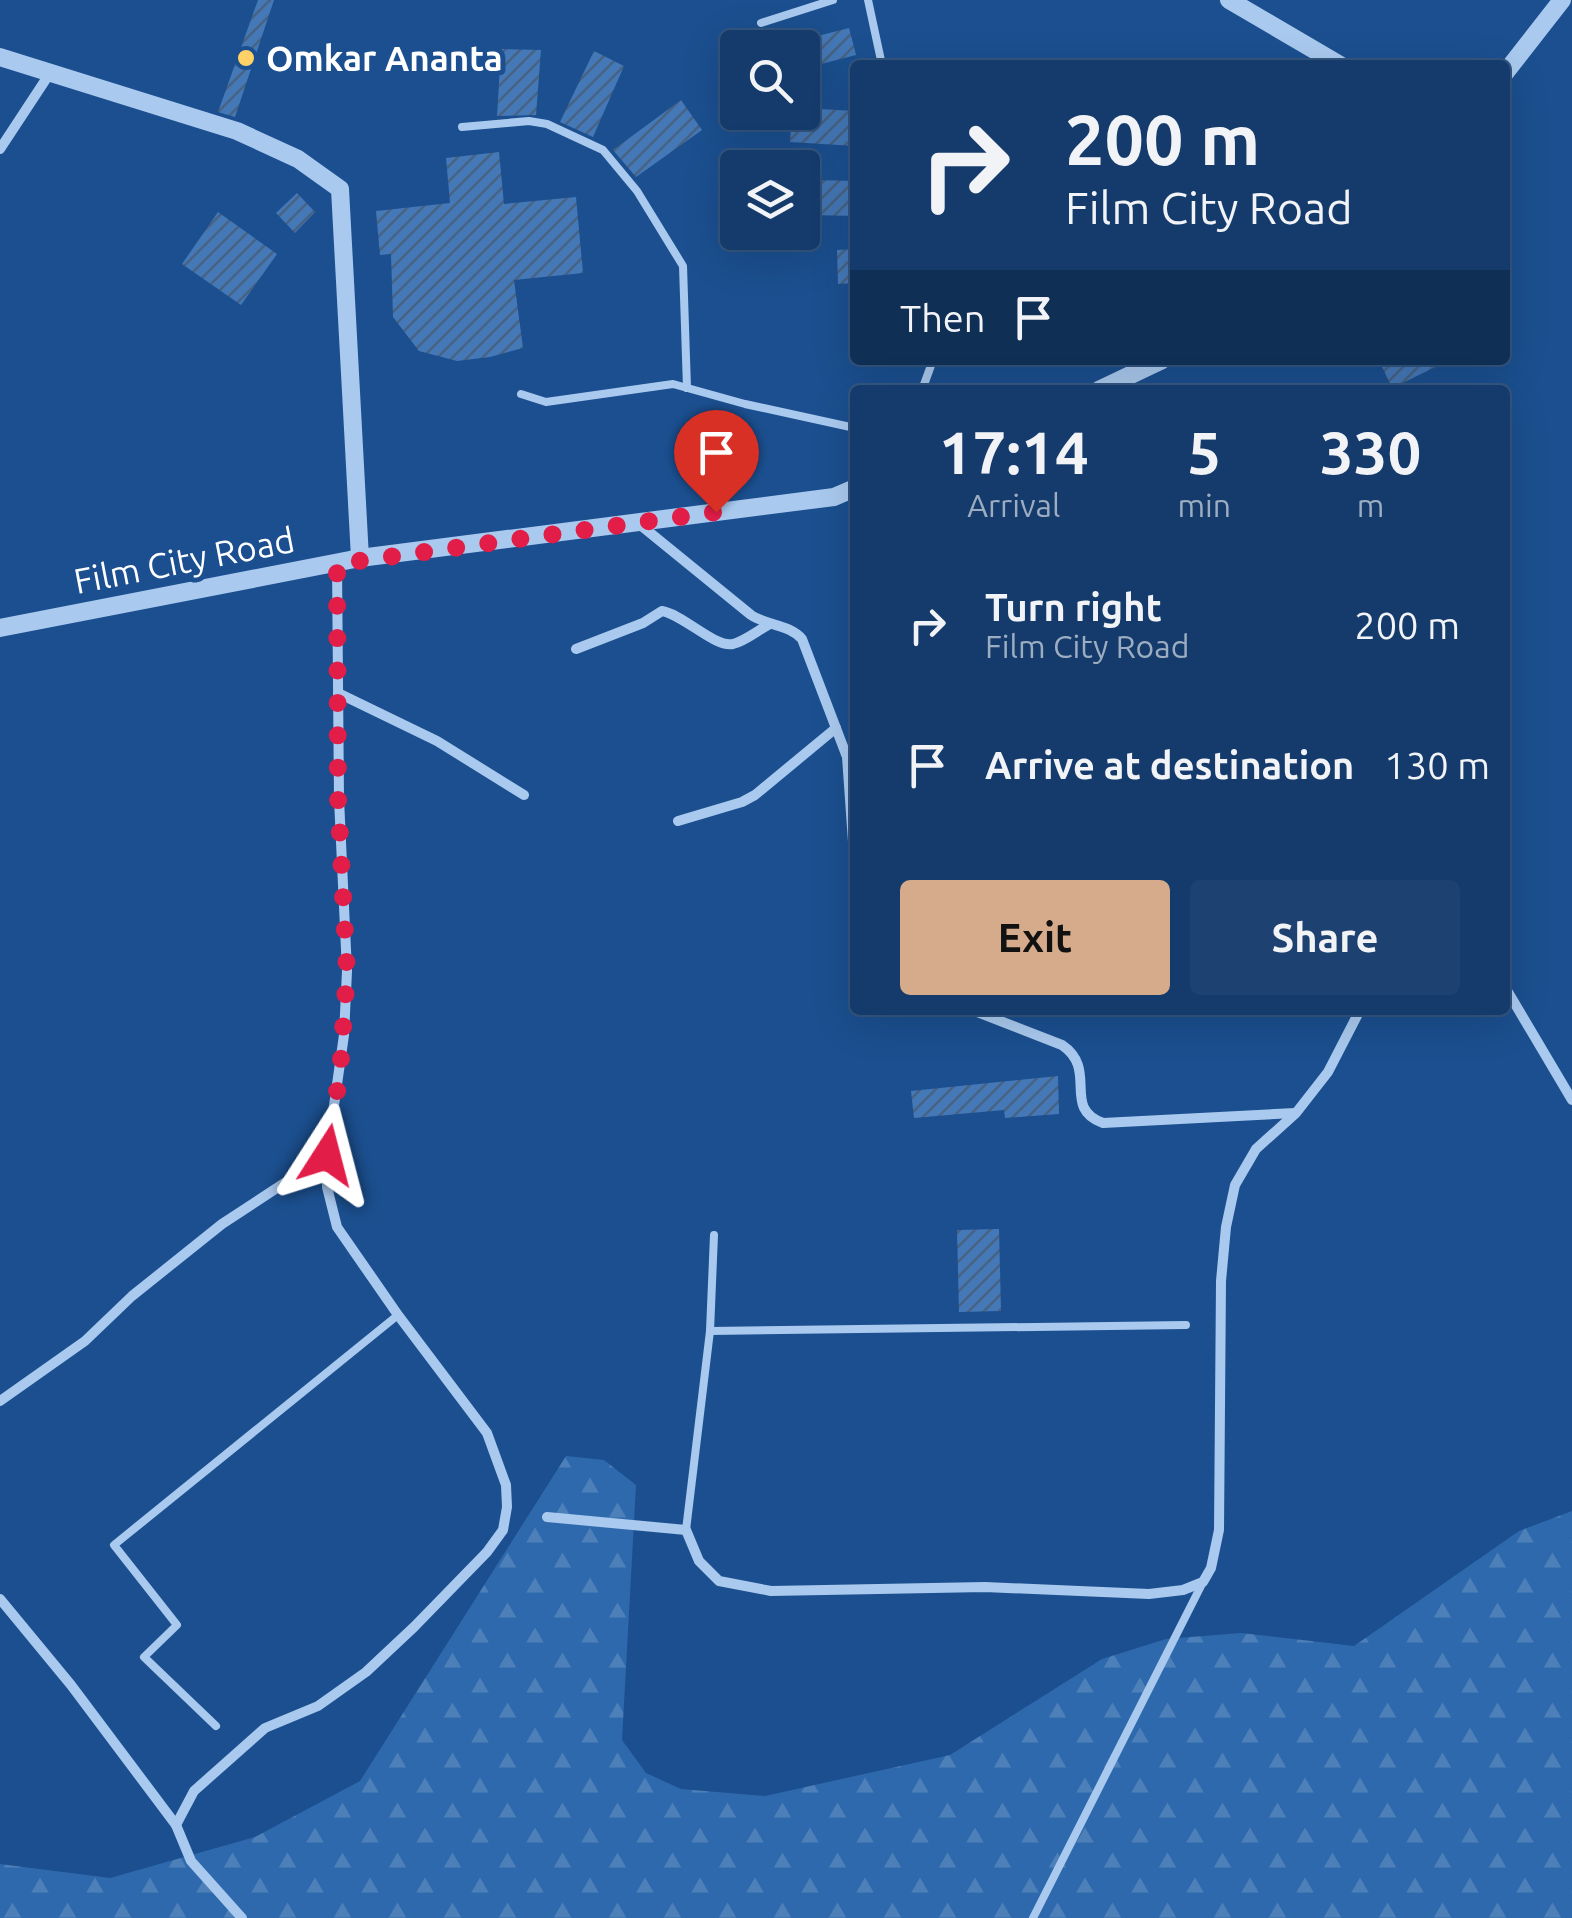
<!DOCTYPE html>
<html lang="en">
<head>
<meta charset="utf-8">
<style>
	body { margin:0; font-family:Ubuntu,sans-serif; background:#1d4271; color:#f1f3f6; height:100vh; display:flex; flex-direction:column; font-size:38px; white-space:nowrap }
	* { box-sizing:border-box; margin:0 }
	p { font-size:32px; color:#9dadc1 }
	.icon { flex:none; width:55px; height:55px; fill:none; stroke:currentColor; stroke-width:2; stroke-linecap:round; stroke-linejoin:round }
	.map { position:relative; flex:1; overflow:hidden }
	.side { position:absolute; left:850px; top:385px; width:660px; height:630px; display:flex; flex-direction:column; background:#143b6b; border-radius:10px; box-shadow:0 10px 40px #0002,0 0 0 2px #33557e }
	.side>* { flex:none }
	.hud { position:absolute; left:850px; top:60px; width:660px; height:305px; border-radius:10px; box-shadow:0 10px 40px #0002,0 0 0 2px #33557e; background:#143b6b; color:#f1f3f6; overflow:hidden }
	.fabs { position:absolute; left:720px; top:30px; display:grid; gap:20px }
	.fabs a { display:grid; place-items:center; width:100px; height:100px; border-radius:10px; background:#143b6b; box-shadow:0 10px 40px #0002,0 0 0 2px #33557e; font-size:50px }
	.pin { position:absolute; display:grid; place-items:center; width:85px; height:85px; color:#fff; margin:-102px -42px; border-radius:50% 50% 50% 0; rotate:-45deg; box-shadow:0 0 10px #0007 }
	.pin .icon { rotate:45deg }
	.me { position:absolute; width:110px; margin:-55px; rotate:9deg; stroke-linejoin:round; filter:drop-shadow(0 0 8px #0008) }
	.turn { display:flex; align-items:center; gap:35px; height:210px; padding:0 50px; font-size:45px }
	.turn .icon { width:130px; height:130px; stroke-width:2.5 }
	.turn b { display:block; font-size:70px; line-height:85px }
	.then { display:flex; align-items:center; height:95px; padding:0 50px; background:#0003; gap:20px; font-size:38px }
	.eta { display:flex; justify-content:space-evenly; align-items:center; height:170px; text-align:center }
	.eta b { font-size:60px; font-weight:700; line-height:70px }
	.cta { display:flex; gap:20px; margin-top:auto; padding:20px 50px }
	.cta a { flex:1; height:115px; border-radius:10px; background:#d6ab8b; color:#111; font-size:40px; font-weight:700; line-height:115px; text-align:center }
	.cta a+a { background:#1d4271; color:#f1f3f6 }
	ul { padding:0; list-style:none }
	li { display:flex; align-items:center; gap:30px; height:140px; padding:0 50px }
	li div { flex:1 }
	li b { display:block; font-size:38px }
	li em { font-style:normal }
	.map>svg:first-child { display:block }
	.forest { fill:url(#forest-firs) }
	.building { fill:url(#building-hatch) }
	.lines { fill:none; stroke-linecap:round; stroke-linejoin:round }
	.service { stroke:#a9c9ee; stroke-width:8 }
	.minor { stroke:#a9c9ee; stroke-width:10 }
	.tertiary { stroke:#a9c9ee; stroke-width:18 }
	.route { stroke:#e11d48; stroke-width:18; stroke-dasharray:0 32.4 }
	.poi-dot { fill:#ffd166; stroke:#1b4f8f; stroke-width:4 }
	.labels { text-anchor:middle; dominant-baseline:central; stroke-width:10; stroke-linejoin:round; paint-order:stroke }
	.poi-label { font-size:35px; font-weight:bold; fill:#fff; stroke:#1b4f8f; text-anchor:start }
	.street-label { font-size:35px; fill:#fff; stroke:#1b4f8f }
</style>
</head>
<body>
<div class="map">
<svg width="1572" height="1918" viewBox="0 0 1572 1918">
	<defs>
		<pattern id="forest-firs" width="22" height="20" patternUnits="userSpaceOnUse" patternTransform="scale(2.5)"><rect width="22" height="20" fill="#2e69ad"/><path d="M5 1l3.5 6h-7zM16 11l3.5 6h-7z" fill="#4d80b9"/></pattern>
		<pattern id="building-hatch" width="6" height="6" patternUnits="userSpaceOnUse" patternTransform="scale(2.5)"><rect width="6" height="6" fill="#4478b7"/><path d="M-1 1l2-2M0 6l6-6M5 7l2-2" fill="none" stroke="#486282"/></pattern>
	</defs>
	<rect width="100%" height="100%" fill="#1b4f8f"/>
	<polygon class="forest" points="566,1456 604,1460 636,1485 622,1740 646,1773 681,1789 765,1796 950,1755 1102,1659 1166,1639 1241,1633 1354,1646 1519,1531 1572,1511 1572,1918 0,1918 0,1864 110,1878 255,1837 360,1781"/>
	<g class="building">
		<polygon points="258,0 274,0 235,117 218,112"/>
		<polygon points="849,28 856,55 802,69 802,40"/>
		<polygon points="501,49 541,50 536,115 497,116"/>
		<polygon points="594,51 624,66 593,137 560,122"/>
		<polygon points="681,100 702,130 636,177 613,150"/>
		<polygon points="802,108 855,111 855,146 790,142 792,112 802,112"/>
		<polygon points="499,152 504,204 576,197 583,273 514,280 523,348 490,357 457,361 419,351 393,317 391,254 380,255 376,211 450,203 446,158"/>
		<polygon points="813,180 855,181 855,216 813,215"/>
		<polygon points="297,193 315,212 295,233 276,213"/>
		<polygon points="218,212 277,254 241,305 182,264"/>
		<polygon points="855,249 855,283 838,284 837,250"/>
		<polygon points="1379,360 1450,360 1392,388"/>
		<polygon points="1058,1076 1059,1114 1005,1118 1004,1110 914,1118 911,1091"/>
		<polygon points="999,1229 1001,1311 959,1312 957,1230"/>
	</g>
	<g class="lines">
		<g class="service">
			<polyline points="868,0 882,65"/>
			<polyline points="761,23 833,0"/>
			<polyline points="462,127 529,121 547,124 603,150 637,191 683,266 687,388"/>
			<polyline points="922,390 933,360"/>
			<polyline points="521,394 546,402 673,384 745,404 855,428"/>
			<polyline points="710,1331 1186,1325"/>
			<polyline points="686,1530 710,1331 714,1235"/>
			<polyline points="216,1726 144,1657 177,1625 114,1545 398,1315"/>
			<polyline points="1033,1918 1203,1582"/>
		</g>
		<g class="minor">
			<polyline points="0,149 50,73"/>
			<path d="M638,523L751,615C767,626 789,624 802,639L847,757L855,870"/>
			<path d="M576,649L643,623L662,611C684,615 715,648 733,644C745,641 757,631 768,625"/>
			<polyline points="338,693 437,741 524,795"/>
			<polyline points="678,821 742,802 755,795 836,728"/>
			<polyline points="1505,987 1572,1100"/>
			<path d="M972,1010L1062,1045C1099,1070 1061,1108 1103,1123L1295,1113"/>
			<polyline points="0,1401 85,1341 132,1296 222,1224 327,1155"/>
			<polyline points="547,1517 686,1530 699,1561 719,1581 771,1591 985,1587 1149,1594 1183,1590 1203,1582 1211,1568 1219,1530 1221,1281 1226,1227 1235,1185 1256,1149 1296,1113 1328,1072 1360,1010"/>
			<polyline points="0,1599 71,1685 176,1825 191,1861 242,1918"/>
			<polyline points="176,1825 194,1791 265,1728 318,1706 366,1672 414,1627 487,1552 503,1530 507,1507 506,1485 487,1433 398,1315 337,1227 327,1187 327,1155 344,1035 347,971 339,799 337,564"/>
		</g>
		<g class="tertiary">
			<polyline points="1229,0 1340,65"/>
			<polyline points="0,57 237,131 298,159 340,189 360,558"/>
			<polyline points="1505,73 1562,0"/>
			<polyline points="1099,390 1162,360"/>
			<polyline points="0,628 360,558 834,497 855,488"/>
		</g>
	</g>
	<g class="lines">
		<polyline class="route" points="327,1155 340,1073 347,972 338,798 337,564 716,512"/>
	</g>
	<circle class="poi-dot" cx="246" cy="58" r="10"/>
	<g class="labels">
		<g class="poi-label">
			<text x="266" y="58">Omkar Ananta</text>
		</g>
		<g class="street-label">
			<text transform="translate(184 560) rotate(-11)">Film City Road</text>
		</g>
	</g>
</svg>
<div class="fabs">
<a><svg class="icon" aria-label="search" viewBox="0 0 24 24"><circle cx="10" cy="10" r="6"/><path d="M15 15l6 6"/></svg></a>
<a><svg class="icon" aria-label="layers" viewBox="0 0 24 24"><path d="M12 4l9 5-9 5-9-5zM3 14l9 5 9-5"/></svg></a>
</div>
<div class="pin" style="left:716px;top:512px;background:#d93025"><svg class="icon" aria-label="arrive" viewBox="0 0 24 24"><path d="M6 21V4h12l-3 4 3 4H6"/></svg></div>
<svg class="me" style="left:327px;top:1155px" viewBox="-20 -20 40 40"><path d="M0-17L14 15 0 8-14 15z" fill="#e11d48" stroke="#fff" stroke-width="4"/></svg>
<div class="hud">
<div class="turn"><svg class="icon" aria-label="right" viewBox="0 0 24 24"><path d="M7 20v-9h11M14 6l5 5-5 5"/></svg><div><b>200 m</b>Film City Road</div></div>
<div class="then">Then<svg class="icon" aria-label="arrive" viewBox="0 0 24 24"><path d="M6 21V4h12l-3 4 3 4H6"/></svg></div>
</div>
<section class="side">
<div class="eta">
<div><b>17:14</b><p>Arrival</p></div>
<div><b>5</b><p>min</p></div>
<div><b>330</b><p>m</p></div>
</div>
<ul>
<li><svg class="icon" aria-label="right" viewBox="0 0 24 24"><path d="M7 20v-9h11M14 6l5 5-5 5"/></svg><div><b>Turn right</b><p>Film City Road</p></div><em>200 m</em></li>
<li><svg class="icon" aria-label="arrive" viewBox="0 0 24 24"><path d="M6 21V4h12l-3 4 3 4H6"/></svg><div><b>Arrive at destination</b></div><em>130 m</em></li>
</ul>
<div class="cta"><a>Exit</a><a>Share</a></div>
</section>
</div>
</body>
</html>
